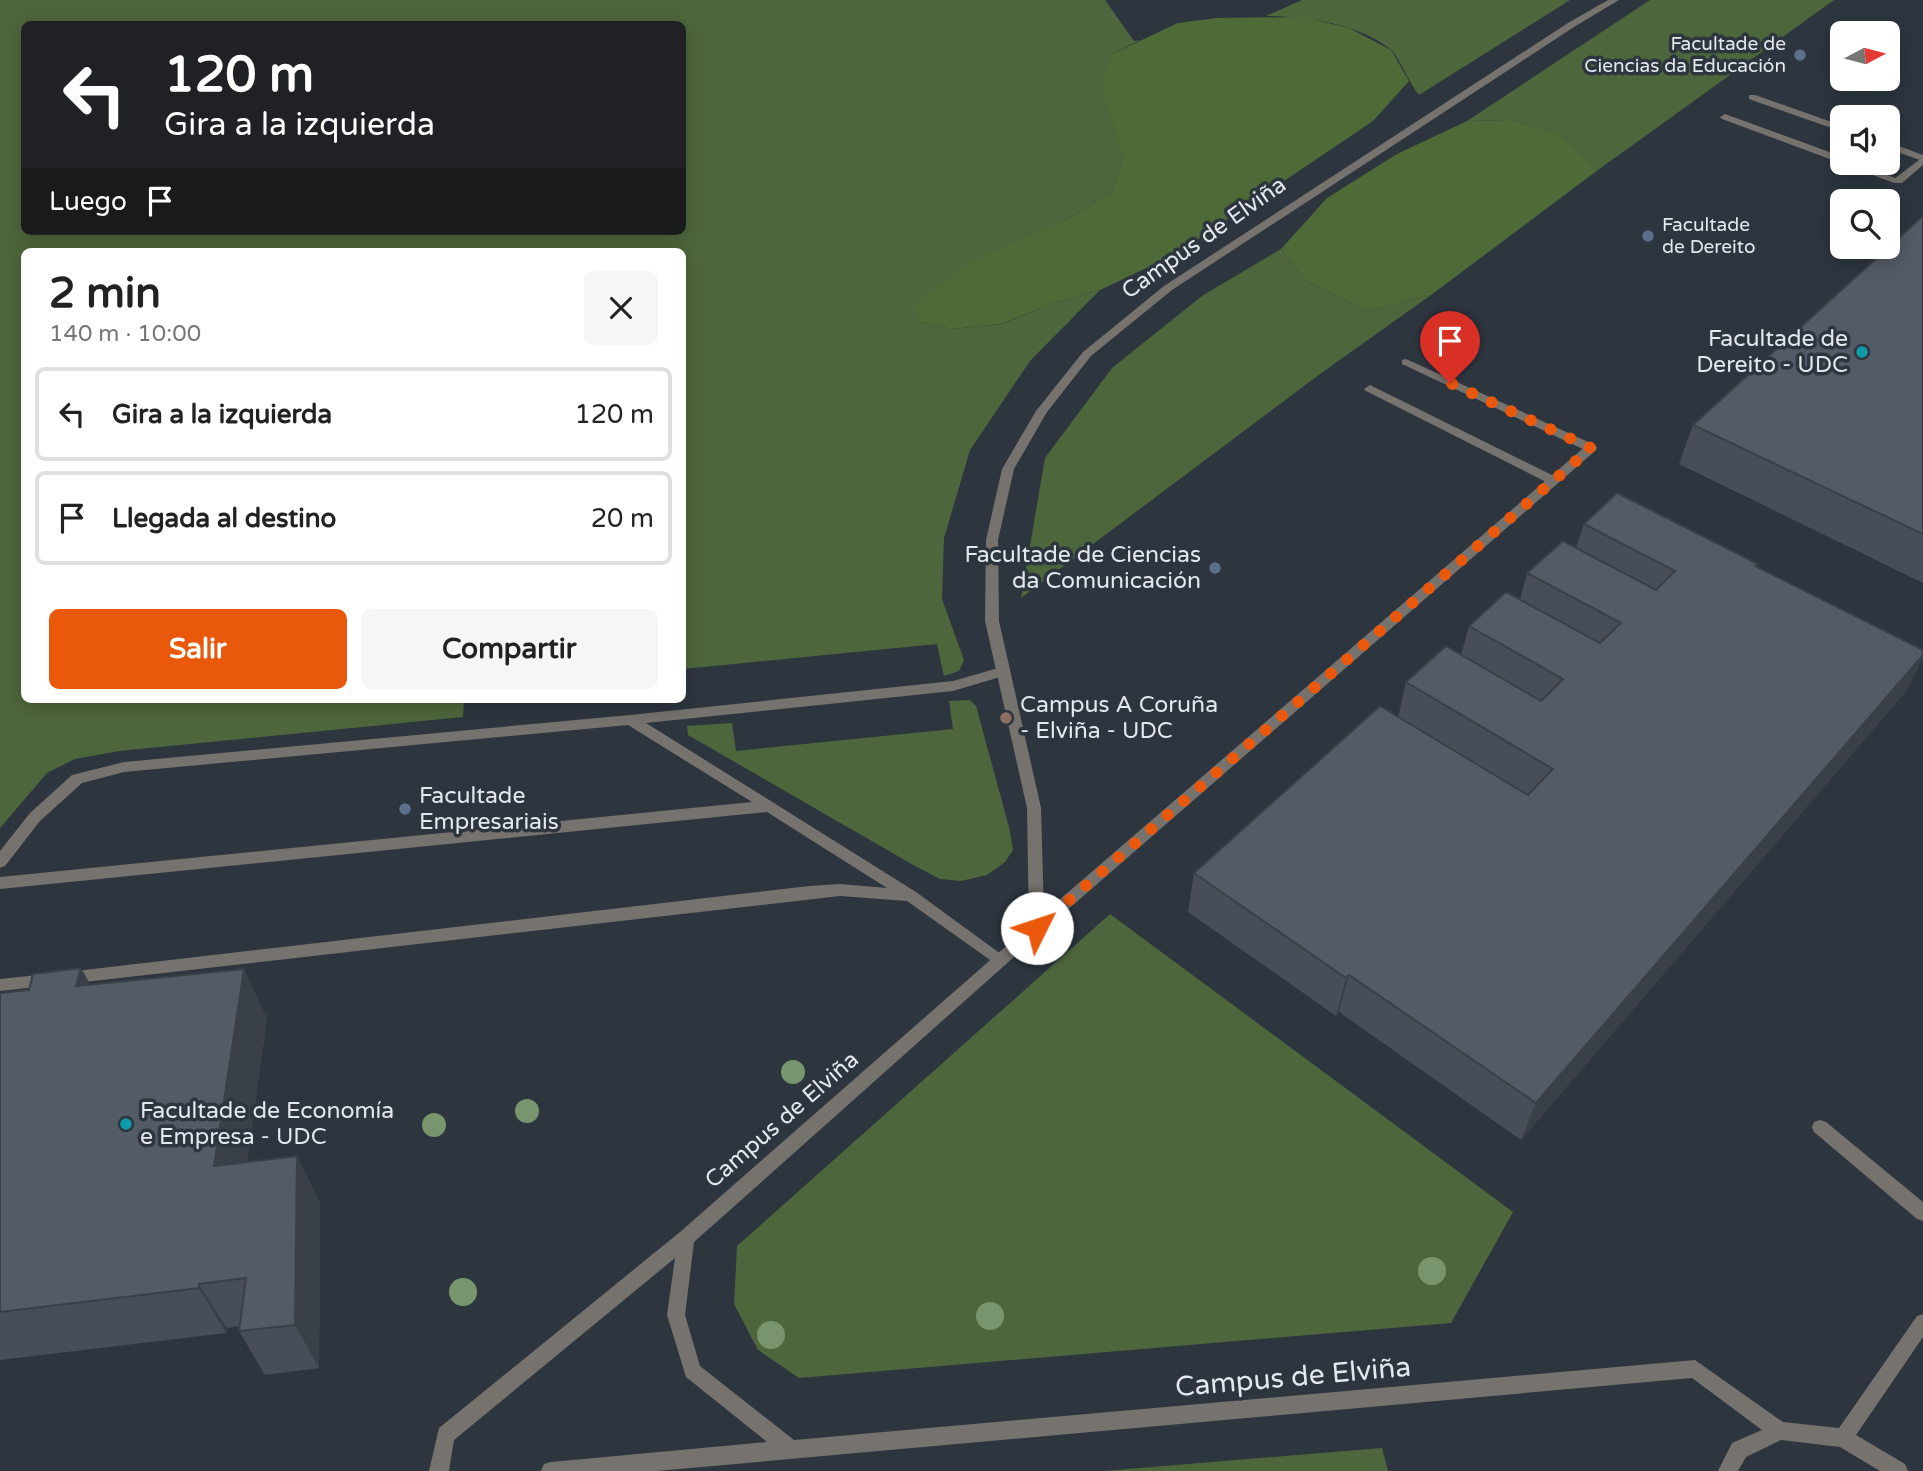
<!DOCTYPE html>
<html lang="es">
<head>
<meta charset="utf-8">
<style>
	body { margin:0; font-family:"Varela Round",sans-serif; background:#f6f6f6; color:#222; height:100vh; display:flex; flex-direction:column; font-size:26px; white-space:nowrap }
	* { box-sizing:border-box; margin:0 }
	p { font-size:23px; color:#767676 }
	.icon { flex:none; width:38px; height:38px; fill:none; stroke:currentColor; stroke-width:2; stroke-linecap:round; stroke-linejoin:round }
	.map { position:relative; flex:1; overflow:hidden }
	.sheet { position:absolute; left:21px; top:248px; width:665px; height:455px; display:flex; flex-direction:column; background:#fff; border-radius:10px; box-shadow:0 4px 18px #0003 }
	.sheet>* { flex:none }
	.top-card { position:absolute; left:21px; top:21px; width:665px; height:214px; border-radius:10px; box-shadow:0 4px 18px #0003; background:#202124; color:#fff; overflow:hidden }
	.needle { width:46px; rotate:83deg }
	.tools { position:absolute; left:1830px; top:21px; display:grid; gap:14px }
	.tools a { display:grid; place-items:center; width:70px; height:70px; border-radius:10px; background:#fff; box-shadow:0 4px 18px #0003; font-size:35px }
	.pin { position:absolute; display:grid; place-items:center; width:60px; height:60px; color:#fff; margin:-72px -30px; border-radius:50% 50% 50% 0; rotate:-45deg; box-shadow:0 0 7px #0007 }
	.pin .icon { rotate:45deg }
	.me { position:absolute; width:77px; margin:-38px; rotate:49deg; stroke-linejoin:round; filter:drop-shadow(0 0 5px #0008) }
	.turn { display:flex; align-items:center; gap:24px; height:147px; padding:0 28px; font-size:32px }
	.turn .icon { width:91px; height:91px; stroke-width:2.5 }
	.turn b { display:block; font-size:49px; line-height:60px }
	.then { display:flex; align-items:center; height:66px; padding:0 28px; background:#0003; gap:14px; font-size:26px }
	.round { display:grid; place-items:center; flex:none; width:74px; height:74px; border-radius:10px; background:#f6f6f6 }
	.headline { display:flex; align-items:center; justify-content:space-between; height:119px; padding:0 28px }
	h1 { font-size:42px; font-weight:700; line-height:52px }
	.action { display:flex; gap:14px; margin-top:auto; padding:14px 28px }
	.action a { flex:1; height:80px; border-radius:10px; background:#ea580c; color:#fff; font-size:28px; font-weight:700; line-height:80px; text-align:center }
	.action a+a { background:#f6f6f6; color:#222 }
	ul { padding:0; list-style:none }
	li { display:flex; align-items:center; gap:21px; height:94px; margin:0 14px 10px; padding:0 14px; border:4px solid #e0e0e0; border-radius:10px }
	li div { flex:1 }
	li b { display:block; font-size:26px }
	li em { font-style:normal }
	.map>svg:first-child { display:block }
	.green { fill:#4e663c; fill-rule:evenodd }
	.forest { fill:#4e6b37 }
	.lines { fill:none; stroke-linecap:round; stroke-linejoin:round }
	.service { fill:#76726d; fill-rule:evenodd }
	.minor { fill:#76726d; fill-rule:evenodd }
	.tree { fill:#78956e }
	.wall { fill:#474e58 }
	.shaded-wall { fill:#3a4047 }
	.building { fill:#535b66; stroke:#3a4047; stroke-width:2 }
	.route { stroke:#ea580c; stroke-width:12; stroke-dasharray:0 21.6 }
	.service-dot { fill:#5c6f8a; stroke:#2d353f; stroke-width:2.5 }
	.culture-dot { fill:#0f9aa8; stroke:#2d353f; stroke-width:2.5 }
	.education-dot { fill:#8d6e63; stroke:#2d353f; stroke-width:2.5 }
	.labels { text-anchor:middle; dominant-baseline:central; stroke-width:7; stroke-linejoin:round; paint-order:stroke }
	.far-poi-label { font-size:19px; fill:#e3e7ee; stroke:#2d353f; text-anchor:end }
	.street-label { font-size:23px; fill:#e3e7ee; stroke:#2d353f }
	.poi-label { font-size:23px; fill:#e3e7ee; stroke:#2d353f; text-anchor:start }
	.near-street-label { font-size:28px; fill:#e3e7ee; stroke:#2d353f }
</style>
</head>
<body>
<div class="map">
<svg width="1923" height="1471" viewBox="0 0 1923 1471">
	<rect width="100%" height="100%" fill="#2d353f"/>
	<g class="green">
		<path d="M0,0H1105L1134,41L1140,40L1112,54L1106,105L1123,158L1112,191L1073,216L1031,236L921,322L952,329L1002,324L1053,303L1100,290L1030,361L970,450L944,538L942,599L964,660L959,671L944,676L937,644L683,669L682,252H24V700H464L463,717L119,751L75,759L47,773L0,828ZM24,24H682V231H24Z"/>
		<path d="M1302,0H1570L1419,95C1409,83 1400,58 1390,49C1357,23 1306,17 1266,16Z"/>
		<polygon points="1650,0 1834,0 1598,170 1563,136 1513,120 1467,121"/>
		<polygon points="1281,249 1305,280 1369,311 1431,295 1320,374 1021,598 1045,458 1112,368 1202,296"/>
		<polygon points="970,700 976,706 1009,827 1013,850 1005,862 987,875 961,881 940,879 915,866 688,735 687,726 732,723 736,751 953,729 949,701"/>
		<polygon points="1110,914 1513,1212 1451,1323 799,1378 758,1350 734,1304 737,1246"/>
		<polygon points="1382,1448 1388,1471 1104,1471"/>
	</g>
	<g class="forest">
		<polygon points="1303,17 1349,28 1391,50 1409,81 1373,121 1176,254 1100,290 1053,303 1001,324 952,329 921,322 912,308 966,265 1073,216 1112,191 1123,158 1106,105 1103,77 1112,54 1178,23 1217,18"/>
		<polygon points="1513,120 1563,136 1598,170 1431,295 1369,311 1305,280 1281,249 1327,198 1397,154 1467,121"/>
	</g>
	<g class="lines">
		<g class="service">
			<polygon points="1749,95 1755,95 1843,126 1843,132 1749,99"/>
			<polygon points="1725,114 1843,157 1843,163 1855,163 1903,181 1894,183 1722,119 1720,117"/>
			<polygon points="1888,142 1923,155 1923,161 1888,149"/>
			<polygon points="1406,359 1595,445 1597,448 1595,451 1587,451 1402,364 1402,360"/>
			<polygon points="1370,385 1558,478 1560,481 1554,485 1550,484 1366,391 1364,389"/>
			<polygon points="1002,667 1007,669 1009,672 1007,675 953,691 646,723 916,892 1005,957 1008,961 1005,965 1000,967 907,901 840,896 67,984 61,983 59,978 61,973 67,972 809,886 840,884 887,888 767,812 0,889 0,877 752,802 628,725 124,772 82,783 40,821 5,866 0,868 0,851 30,813 72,775 124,762 630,715 953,681"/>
			<polygon points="47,974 53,975 55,980 53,985 0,991 0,979"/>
			<polygon points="1820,1120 1826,1122 1923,1202 1923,1221 1917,1219 1814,1132 1812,1127 1814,1122"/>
		</g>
		<g class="minor">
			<polygon points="1608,0 1619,0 1574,27 1172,290 1091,356 1047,412 1014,469 998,540 999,621 1041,808 1044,913 1587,445 1595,445 1597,448 1595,451 1042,932 694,1242 685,1315 700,1366 794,1440 1695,1360 1783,1422 1839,1428 1917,1316 1923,1314 1923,1337 1856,1435 1905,1464 1908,1471 1880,1471 1840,1447 1781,1440 1746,1457 1738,1471 1718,1471 1732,1443 1762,1430 1692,1378 657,1471 541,1471 544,1464 551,1462 767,1442 686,1377 667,1315 675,1258 454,1440 449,1471 429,1471 439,1428 680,1232 1029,926 1027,808 985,621 986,540 1002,469 1036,411 1083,352 1164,286 1568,23"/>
			<polygon points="1923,157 1923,165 1902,183 1894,183 1894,179"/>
		</g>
	</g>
	<g class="tree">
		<circle cx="793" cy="1072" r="12"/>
		<circle cx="527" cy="1111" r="12"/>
		<circle cx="434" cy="1125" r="12"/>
		<circle cx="1432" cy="1271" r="14"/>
		<circle cx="463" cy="1292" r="14"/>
		<circle cx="990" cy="1316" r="14"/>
		<circle cx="771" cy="1335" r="14"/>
	</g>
	<g class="wall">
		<polygon points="1923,216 1923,583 1679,464 1693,425"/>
		<polygon points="1584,524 1758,564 1756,567 1923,650 1923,658 1906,691 1521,1140 1339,1012 1336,1016 1188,912 1194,873 1398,717 1406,682 1461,655 1469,626 1520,599 1527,573 1576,548"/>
		<polygon points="90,985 267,1018 247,1162 297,1156 320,1203 319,1368 265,1375 239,1331 239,1326 227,1328 226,1333 0,1360 0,993"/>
	</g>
	<g class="shaded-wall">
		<polygon points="1923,655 1923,658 1906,691 1521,1140 1536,1103"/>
		<polygon points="81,968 109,1017 76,986"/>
		<polygon points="244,969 267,1018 240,1212 214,1166"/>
		<polygon points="1349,975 1339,1012 1336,1016 1346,978"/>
		<polygon points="297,1156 320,1203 319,1368 295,1325"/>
		<polygon points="199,1284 227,1328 226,1333 199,1288"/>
	</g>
	<g class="building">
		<polygon points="1923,216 1923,534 1693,425"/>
		<polygon points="1617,493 1758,564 1755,566 1923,650 1923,655 1536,1103 1349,975 1346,978 1194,873 1380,706 1528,795 1553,769 1406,682 1446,646 1541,701 1563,679 1469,626 1506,592 1600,643 1621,623 1527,573 1563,541 1656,590 1675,571 1584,524"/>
		<polygon points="81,968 76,986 244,969 214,1166 297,1156 295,1325 239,1331 246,1278 199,1284 199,1288 0,1312 0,993 29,990 33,974"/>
	</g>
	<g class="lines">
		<polyline class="route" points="1037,928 1591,448 1450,383"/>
	</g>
	<g class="service-dot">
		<circle cx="1800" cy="55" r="7"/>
		<circle cx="1648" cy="236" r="7"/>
		<circle cx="1215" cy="568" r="7"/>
		<circle cx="405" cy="809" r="7"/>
	</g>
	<g class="culture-dot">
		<circle cx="1862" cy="352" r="7"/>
		<circle cx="126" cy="1124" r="7"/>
	</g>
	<circle class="education-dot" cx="1006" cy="718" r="7"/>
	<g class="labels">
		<g class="far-poi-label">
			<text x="1786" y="44">Facultade de<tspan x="1786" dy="22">Ciencias da Educación</tspan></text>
			<text x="1662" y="225" text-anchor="start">Facultade<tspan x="1662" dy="22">de Dereito</tspan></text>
		</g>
		<g class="street-label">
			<text transform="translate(1204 238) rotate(-35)">Campus de Elviña</text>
			<text transform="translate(782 1120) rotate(-41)">Campus de Elviña</text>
		</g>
		<g class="poi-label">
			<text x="1848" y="339" text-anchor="end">Facultade de<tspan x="1848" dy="26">Dereito - UDC</tspan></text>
			<text x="1201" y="555" text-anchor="end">Facultade de Ciencias<tspan x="1201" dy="26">da Comunicación</tspan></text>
			<text x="1020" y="705">Campus A Coruña<tspan x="1020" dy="26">- Elviña - UDC</tspan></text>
			<text x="419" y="796">Facultade<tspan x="419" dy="26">Empresariais</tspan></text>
			<text x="140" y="1111">Facultade de Economía<tspan x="140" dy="26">e Empresa - UDC</tspan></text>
		</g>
		<g class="near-street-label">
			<text transform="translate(1293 1377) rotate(-5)">Campus de Elviña</text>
		</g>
	</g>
</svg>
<div class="tools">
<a><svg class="needle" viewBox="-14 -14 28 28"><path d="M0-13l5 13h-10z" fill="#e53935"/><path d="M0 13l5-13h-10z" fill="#767676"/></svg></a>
<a><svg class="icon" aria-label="sound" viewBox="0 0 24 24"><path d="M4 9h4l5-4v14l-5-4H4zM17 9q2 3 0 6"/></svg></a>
<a><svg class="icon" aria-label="search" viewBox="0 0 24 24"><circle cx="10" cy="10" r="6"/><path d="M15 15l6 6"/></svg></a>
</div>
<div class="pin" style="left:1450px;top:383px;background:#d93025"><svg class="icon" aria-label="arrive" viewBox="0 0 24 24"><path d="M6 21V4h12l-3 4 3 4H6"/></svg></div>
<svg class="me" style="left:1037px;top:928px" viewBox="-20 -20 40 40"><circle r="19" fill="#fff"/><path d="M0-13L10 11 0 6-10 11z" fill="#ea580c"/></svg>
<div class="top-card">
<div class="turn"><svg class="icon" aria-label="left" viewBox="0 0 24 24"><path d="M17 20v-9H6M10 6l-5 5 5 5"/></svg><div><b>120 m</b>Gira a la izquierda</div></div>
<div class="then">Luego<svg class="icon" aria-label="arrive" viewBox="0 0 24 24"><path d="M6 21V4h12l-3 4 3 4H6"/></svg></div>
</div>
<section class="sheet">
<div class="headline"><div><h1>2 min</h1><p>140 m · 10:00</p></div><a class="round"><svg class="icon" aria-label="close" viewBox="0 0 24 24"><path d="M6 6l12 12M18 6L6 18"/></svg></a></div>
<ul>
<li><svg class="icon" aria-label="left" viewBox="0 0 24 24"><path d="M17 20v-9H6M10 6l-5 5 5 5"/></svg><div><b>Gira a la izquierda</b></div><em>120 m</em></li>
<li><svg class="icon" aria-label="arrive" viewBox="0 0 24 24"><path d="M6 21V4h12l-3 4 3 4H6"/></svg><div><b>Llegada al destino</b></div><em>20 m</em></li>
</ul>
<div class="action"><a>Salir</a><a>Compartir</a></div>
</section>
</div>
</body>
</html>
